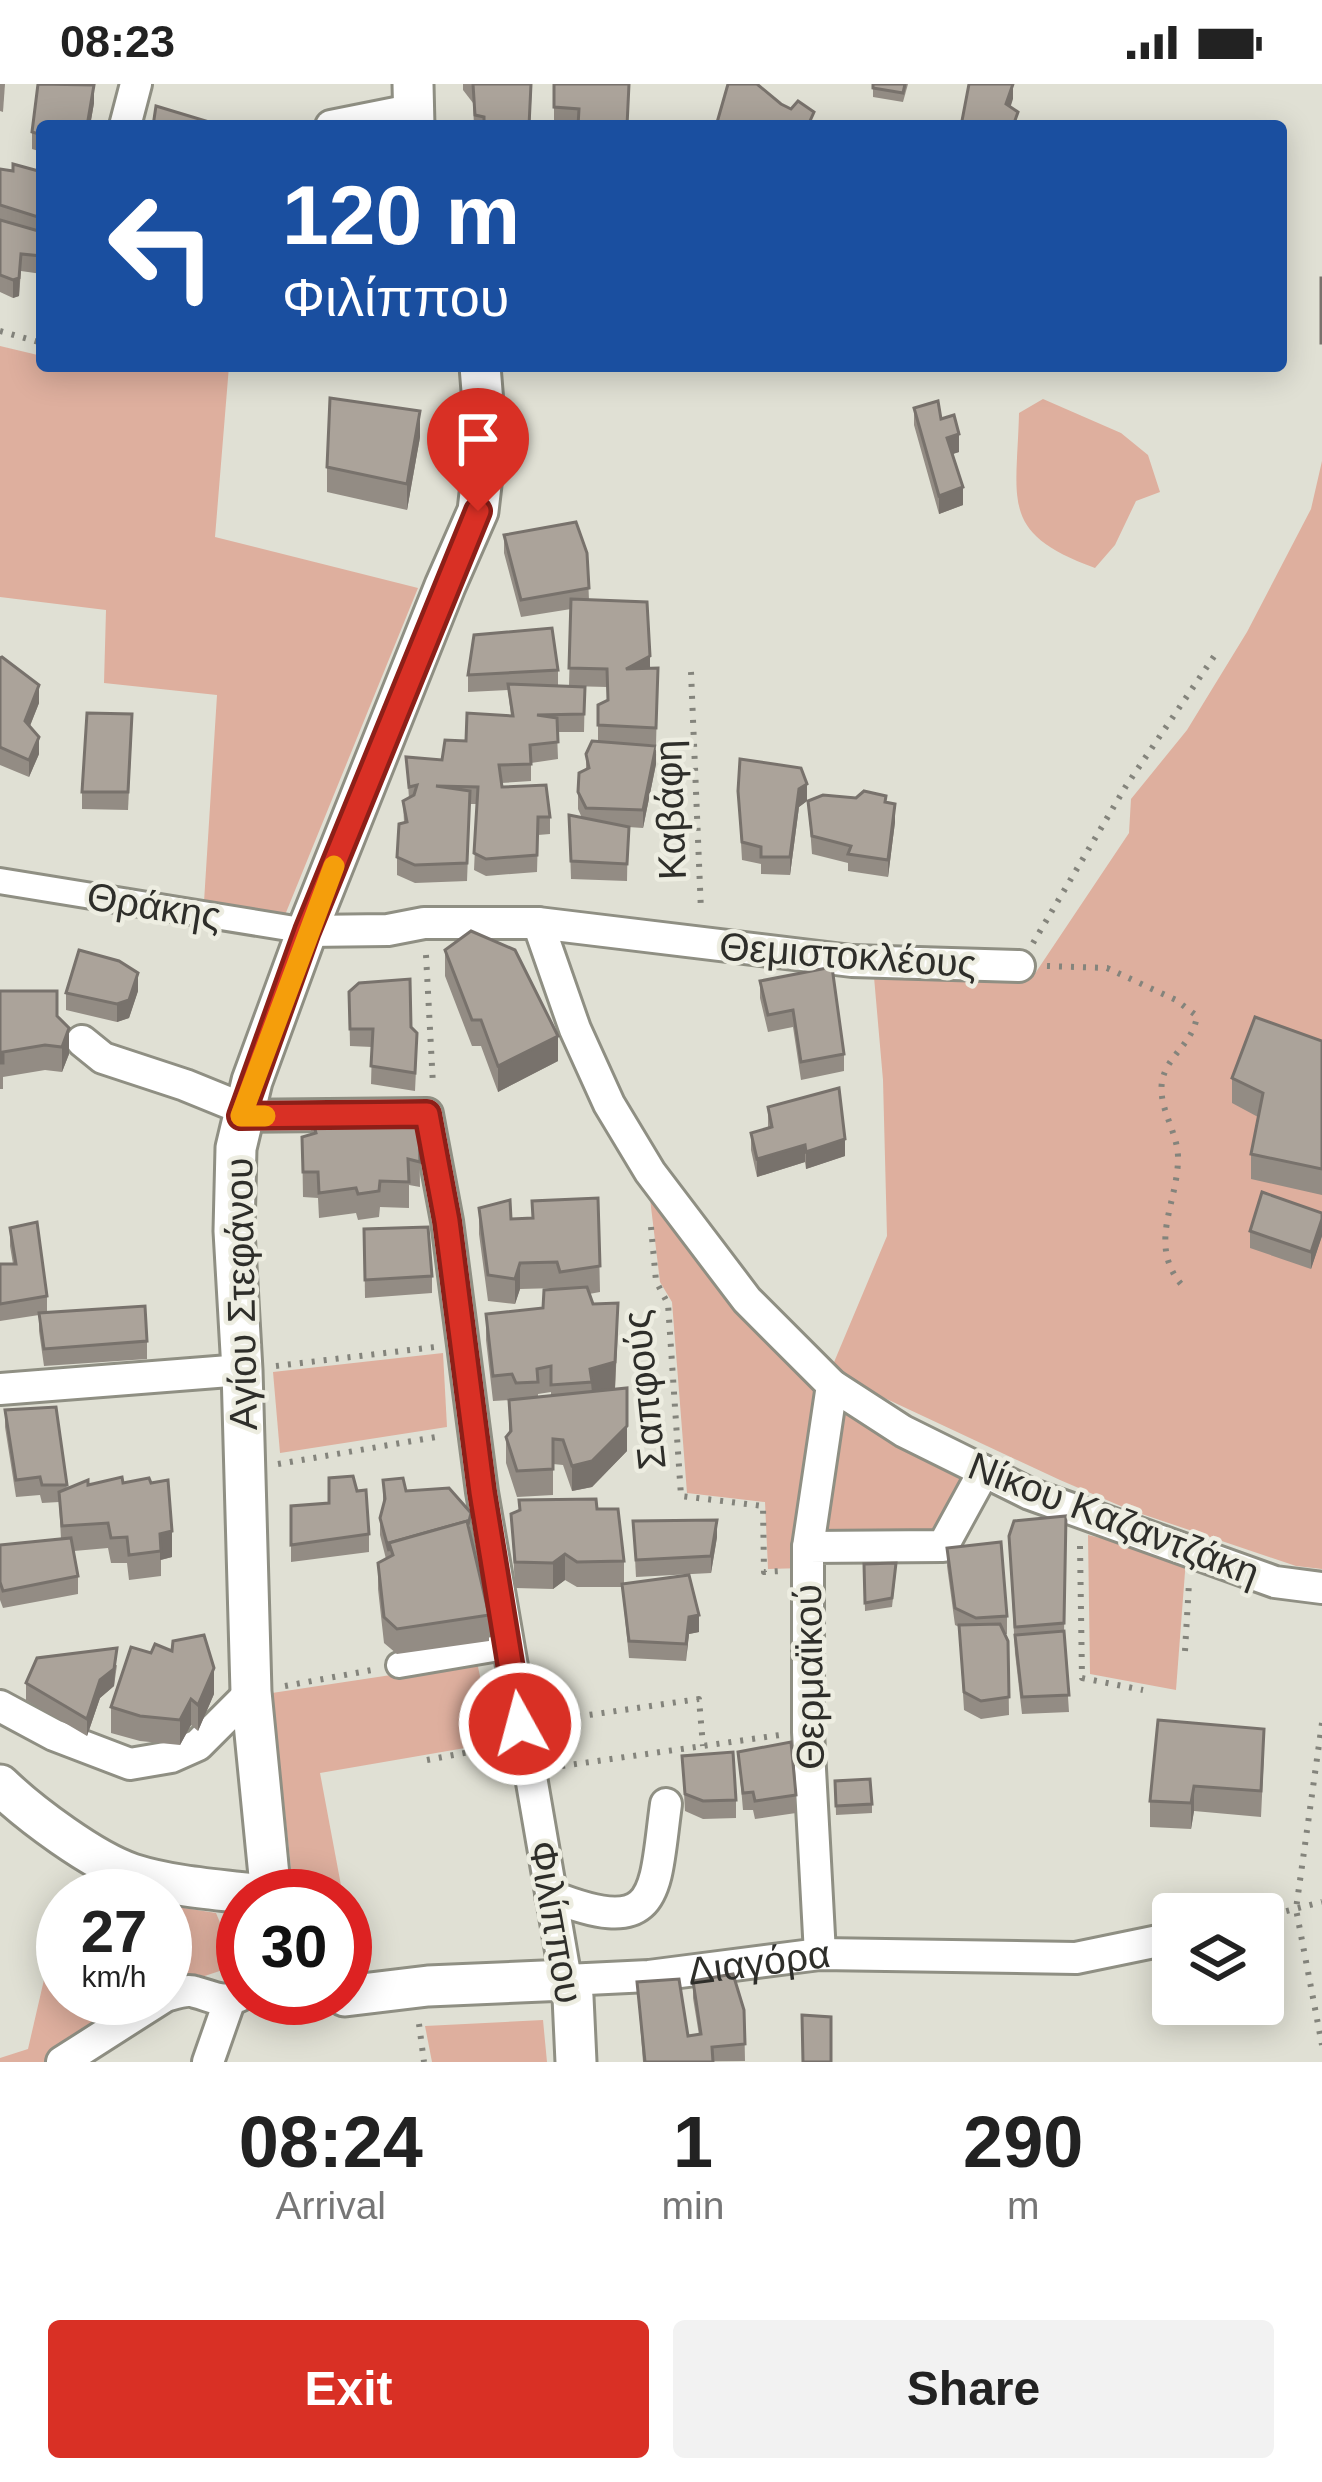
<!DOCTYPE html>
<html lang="en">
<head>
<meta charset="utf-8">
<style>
	body { margin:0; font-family:Arial,sans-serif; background:#f2f2f2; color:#222; height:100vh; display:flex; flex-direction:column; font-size:45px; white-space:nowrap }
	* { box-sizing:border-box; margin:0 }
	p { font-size:39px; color:#767676 }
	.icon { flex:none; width:66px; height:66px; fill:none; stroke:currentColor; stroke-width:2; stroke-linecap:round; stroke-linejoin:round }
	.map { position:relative; height:1978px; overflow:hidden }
	.side { display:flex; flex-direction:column; background:#fff; flex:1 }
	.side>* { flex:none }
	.banner { position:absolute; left:36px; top:36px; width:1251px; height:252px; border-radius:12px; box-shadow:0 6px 30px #0003; background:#1a4fa0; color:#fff; overflow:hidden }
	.tools { position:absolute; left:1152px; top:1809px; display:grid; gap:24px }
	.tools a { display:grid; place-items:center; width:132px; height:132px; border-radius:12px; background:#fff; box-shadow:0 6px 30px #0003; font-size:60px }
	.speed { position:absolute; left:36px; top:1785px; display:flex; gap:24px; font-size:60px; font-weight:700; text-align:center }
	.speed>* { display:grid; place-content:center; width:156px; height:156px; border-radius:50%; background:#fff; box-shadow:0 6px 30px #0003; line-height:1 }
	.speed small { font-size:30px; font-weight:400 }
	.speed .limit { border:18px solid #d22; background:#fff; color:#111 }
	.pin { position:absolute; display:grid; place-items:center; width:102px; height:102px; color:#fff; margin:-123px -51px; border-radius:50% 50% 50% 0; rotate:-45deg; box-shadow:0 0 12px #0007 }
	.pin .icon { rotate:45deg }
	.me { position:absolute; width:132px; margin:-66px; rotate:353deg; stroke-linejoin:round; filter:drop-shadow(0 0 9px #0008) }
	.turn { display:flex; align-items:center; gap:42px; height:252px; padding:0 48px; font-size:54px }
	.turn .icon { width:156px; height:156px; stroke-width:2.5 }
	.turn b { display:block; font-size:84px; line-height:102px }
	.eta { display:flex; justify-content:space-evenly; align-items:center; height:204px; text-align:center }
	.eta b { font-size:72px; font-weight:800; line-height:84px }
	.cta { display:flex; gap:24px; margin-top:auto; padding:24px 48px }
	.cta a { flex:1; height:138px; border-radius:12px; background:#d93025; color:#fff; font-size:48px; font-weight:800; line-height:138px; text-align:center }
	.cta a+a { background:#f2f2f2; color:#222 }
	.status { display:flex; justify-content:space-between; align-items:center; height:84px; padding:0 60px; background:#fff; direction:ltr }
	.status svg { height:33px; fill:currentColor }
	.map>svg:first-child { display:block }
	.green { fill:#deaf9e }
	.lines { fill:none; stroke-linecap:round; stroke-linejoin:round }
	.pedestrian-casing { stroke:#8f8f83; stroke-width:30 }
	.minor-casing { stroke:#8f8f83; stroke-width:36 }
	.tertiary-casing { stroke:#8f8f83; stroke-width:45 }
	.path { stroke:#84847c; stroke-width:6; stroke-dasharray:3 9; stroke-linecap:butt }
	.pedestrian { stroke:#fff; stroke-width:24 }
	.minor { stroke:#fff; stroke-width:30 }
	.tertiary { stroke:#fff; stroke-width:39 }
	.wall { fill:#938c84; fill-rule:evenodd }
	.shaded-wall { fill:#78726c }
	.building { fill:#aba39a; stroke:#78726c; stroke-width:3 }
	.route-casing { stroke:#8d1f18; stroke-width:30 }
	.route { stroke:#d93025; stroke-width:21 }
	.slow { stroke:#f59e0b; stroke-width:21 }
	.labels { text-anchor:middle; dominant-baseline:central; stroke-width:9; stroke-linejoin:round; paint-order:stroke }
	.street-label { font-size:39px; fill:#2e2e2a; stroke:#edede1 }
</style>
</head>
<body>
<div class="status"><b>08:23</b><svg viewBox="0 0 49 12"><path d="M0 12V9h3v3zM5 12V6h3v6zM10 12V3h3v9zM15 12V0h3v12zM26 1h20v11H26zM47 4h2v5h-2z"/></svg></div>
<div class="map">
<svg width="1322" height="1978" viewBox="0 0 1322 1978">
	<rect width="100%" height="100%" fill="#e0e0d4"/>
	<g class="green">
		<polygon points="0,262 42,272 42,282 229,282 215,453 418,504 285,831 204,818 217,611 104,599 106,526 0,513"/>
		<path d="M1043,315L1121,349L1148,371L1160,408L1136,417L1115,461L1095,484C999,449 1017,418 1019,329Z"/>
		<polygon points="1322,377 1322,1485 1296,1482 1130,1426 1060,1396 878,1311 832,1283 887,1152 883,996 874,893 1032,894 1129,749 1131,715 1187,646 1247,548 1311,425"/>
		<polygon points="648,1098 827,1305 804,1484 768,1485 765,1418 687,1409 672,1218 660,1198"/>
		<polygon points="443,1269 447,1343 280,1369 273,1288"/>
		<polygon points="836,1312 966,1399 931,1455 814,1455"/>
		<polygon points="1088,1451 1186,1475 1176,1606 1090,1590"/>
		<polygon points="477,1578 494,1659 320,1689 343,1812 294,1812 272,1609"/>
		<polygon points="165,1821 216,1829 238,1881 165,1905"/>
		<polygon points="63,1840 63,1914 151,1914 52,1978 0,1978 0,1974 28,1965 55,1848"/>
		<polygon points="543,1936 547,1978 432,1978 425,1942"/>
	</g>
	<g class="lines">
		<g class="pedestrian-casing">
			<g id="pedestrian">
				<polyline points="0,797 307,847"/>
				<polyline points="399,1581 510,1562"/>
			</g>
		</g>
		<g class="minor-casing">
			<g id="minor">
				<polyline points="125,42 136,0"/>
				<polyline points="331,42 411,26"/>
				<polyline points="538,839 575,945 609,1020 650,1088 747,1216 832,1301 903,1347 1030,1410 1275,1498 1322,1504"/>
				<polyline points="307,847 388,846 424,839 538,839 852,877 1019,882"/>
				<polyline points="82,957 103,974 185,1001 244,1025"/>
				<path id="s1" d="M241,1032L427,1030L447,1137L482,1408L566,1896L649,1892L820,1870L1076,1874L1173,1854"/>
				<polyline points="0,1305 242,1286"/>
				<polyline points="808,1463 832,1301"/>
				<polyline points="0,1622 54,1651 130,1680 171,1673 198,1661 251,1608"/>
				<path d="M551,1812C661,1856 654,1808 666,1720"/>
				<polyline points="820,1870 808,1648 808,1463 943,1462 984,1387"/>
				<path d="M165,1912C173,1910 187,1905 195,1908C215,1913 223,1921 243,1910"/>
				<polyline points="62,1978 162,1914"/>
				<polyline points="208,1978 229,1918"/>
			</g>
		</g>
		<g class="tertiary-casing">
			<g id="tertiary">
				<polyline points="413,0 414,42"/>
				<path d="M0,1701C30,1730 93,1777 132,1790C176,1804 226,1806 271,1812"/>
				<polyline points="271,1812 251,1608 242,1286 234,1147 236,1064 252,997 307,847 445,502 478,427 486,357 480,282"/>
				<polyline points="345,1912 428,1902 566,1896 573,1913 576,1978"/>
			</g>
		</g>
		<g class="path">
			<polyline points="0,247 42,259"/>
			<polyline points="691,588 701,827"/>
			<polyline points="1033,859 1126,702 1217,568"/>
			<polyline points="426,871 433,1001"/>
			<path d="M1047,882L1107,884L1176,916L1197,932C1193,960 1166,972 1162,998C1158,1023 1177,1047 1178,1072C1179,1117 1147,1159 1181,1200"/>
			<polyline points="651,1143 656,1197 668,1220 681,1412 763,1422 764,1488 781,1487"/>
			<polyline points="276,1282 435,1263"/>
			<polyline points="278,1380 442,1352"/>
			<polyline points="1080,1462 1082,1594 1143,1606"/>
			<polyline points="1185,1567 1189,1499"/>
			<polyline points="285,1602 372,1586"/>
			<polyline points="554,1636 699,1615 703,1662"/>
			<polyline points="1322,1639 1296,1825 1322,1961"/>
			<polyline points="427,1676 496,1663"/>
			<polyline points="562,1682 780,1651"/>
			<polyline points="1263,1833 1322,1818"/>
			<polyline points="51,1843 63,1832"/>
			<polyline points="419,1940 424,1978"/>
		</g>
		<use href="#pedestrian" class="pedestrian"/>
		<use href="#minor" class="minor"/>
		<use href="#tertiary" class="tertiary"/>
	</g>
	<g class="wall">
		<polygon points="0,0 5,0 3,28 0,27"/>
		<polygon points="38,0 94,1 94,19 90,42 42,42 42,68 32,65 32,48"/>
		<polygon points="463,0 532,0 530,42 474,42 473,19 463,6"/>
		<polygon points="554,0 628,42 554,42"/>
		<polygon points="873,0 908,0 903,18 873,13"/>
		<polygon points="0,85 42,88 42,143 39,142 38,147 42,148 42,190 21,187 19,212 13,214 0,208"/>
		<polygon points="626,282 655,282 655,285"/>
		<polygon points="914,324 941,335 959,368 952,370 963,421 939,430 914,341"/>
		<polygon points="420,353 407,426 327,408 327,383"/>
		<polygon points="504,451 587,469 589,516 650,585 658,584 656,661 625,660 656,680 643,744 628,743 627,797 571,795 569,731 582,734 578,725 578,708 586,686 586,670 598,658 598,621 607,616 607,603 569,602 571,525 521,533 504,469"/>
		<polygon points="0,574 39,619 30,642 39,670 29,693 0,681"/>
		<polygon points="558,586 558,602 585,603 584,648 557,648 558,675 531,679 531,697 501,699 502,703 550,733 550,750 538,751 537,788 486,792 474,786 477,720 470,720 467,797 415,799 397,791 397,773 404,738 403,717 409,714 406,673 442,676 466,657 511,632 508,606 468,608 468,591"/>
		<polygon points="132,647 128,726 82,725 82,708"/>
		<polygon points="738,707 807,717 799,723 790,791 761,790 761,780 742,776"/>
		<polygon points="808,717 886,718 895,738 888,793 848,787 848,779 812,770"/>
		<polygon points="445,866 558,977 498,1008 481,962 472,962 445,892"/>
		<polygon points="760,897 844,970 844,987 801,996 793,943 768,948 760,914"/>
		<polygon points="0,907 57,932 69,970 62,988 45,986 3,993 3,1005 0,1005"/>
		<polygon points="138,907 129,934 117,938 66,926 66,909"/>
		<polygon points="349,908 411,943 417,966 415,1007 371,1000 372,963 350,962"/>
		<polygon points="1322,957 1322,1111 1251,1095 1251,1070 1258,1033 1232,1019 1232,994"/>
		<polygon points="768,1023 845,1072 806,1085 805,1078 757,1093 751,1066 751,1049 768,1044"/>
		<polygon points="311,1031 419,1043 420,1103 409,1101 409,1124 380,1123 379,1133 358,1136 356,1129 319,1134 318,1114 303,1113 302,1053 311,1051"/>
		<path d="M598,1114L600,1208L589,1210L593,1220L618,1245L615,1304L607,1306L627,1367L592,1403L572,1407L563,1381L553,1380V1411L517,1413L506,1379V1353L509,1349V1316H512L493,1317L486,1256V1230L543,1224L558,1205L557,1204L520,1205L515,1220L488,1217L479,1150V1124L511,1135L532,1134V1117ZM551,1308V1312L538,1313V1310Z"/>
		<polygon points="1322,1129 1322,1152 1311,1185 1250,1164 1250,1147"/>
		<polygon points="10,1144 47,1212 47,1229 147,1257 147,1275 44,1282 39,1247 39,1231 0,1237 0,1180 13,1180 10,1162"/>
		<polygon points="364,1145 432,1192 432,1209 365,1214"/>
		<polygon points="56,1323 67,1405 123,1399 172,1473 161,1476 161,1492 129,1496 127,1479 111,1479 108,1464 74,1467 78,1492 78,1510 3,1524 0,1516 0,1461 61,1455 59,1418 42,1419 40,1411 16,1413 5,1343 5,1326"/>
		<polygon points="383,1396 406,1407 471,1446 470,1450 489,1531 489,1557 397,1570 384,1559 378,1505 378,1479 386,1475 380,1451 380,1434 383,1420"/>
		<polygon points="519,1416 597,1425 624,1477 624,1500 699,1548 689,1550 686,1577 629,1574 622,1503 577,1503 565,1496 553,1505 515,1504 511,1430 519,1426"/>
		<polygon points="291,1422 369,1450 369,1468 291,1478"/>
		<polygon points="1066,1432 1064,1551 1069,1628 1022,1630 1015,1569 1009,1452"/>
		<polygon points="633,1437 717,1453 711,1489 636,1493"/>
		<polygon points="947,1464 1007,1532 1007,1550 1005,1550 1008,1557 1009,1631 981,1635 964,1626 959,1543 955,1541 947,1482"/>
		<polygon points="864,1480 896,1487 892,1523 865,1527"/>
		<polygon points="117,1581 114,1602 100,1614 87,1652 26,1616 26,1599"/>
		<polygon points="214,1610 198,1647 191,1641 180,1661 140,1657 111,1649 111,1623"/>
		<polygon points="738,1668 796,1711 796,1729 755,1735 753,1726 743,1726"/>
		<polygon points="1264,1670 1261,1733 1194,1727 1191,1745 1150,1743 1150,1717"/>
		<polygon points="682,1672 736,1716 736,1734 703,1735 685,1727"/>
		<polygon points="835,1697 872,1720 872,1729 836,1731"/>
		<polygon points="693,1897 744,1926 745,1977 643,1978 637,1898 688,1952 699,1951 693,1914"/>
	</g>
	<g class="shaded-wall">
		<polygon points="1013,0 1013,15 1006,37 1006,20"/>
		<polygon points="94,1 94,19 90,42 87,42"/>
		<polygon points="21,170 19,212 13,214 13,196"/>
		<polygon points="420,327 420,353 407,426 407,400"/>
		<polygon points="959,350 959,368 947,372 947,354"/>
		<polygon points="963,403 963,421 939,430 939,412"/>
		<polygon points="650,572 650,589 626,585"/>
		<polygon points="39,601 39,619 25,654 25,637"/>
		<polygon points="39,653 39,670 29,693 29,676"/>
		<polygon points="656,662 656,680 643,744 643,726"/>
		<polygon points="807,700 807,717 799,723 790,791 790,773 799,705"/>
		<polygon points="895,720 895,738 888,793 888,776"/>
		<polygon points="138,889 138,907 129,934 117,938 117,920"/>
		<polygon points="69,944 69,970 62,988 62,963"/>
		<polygon points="558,952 558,977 498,1008 498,982"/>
		<polygon points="845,1055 845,1072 806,1085 806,1068"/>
		<polygon points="805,1061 805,1078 757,1093 757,1075"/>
		<polygon points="1322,1135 1322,1152 1311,1185 1311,1168"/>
		<polygon points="520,1179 520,1205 515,1220 515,1195"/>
		<polygon points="618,1219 615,1304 592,1310 590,1285"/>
		<polygon points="627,1304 627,1367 592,1403 572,1407 572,1382"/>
		<polygon points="717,1436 717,1453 711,1489 711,1472"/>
		<polygon points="172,1447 172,1473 160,1476 160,1450"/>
		<polygon points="565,1470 565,1496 553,1505 553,1479"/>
		<polygon points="699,1531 699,1548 689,1550 686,1577 689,1533"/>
		<polygon points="117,1564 114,1602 100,1614 87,1652 87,1635 100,1596"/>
		<polygon points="214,1584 214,1610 198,1647 198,1621"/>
		<polygon points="191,1615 191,1641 180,1661 180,1636"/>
		<polygon points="1194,1702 1194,1727 1191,1745 1191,1719"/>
	</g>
	<g class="building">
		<polygon points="38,0 94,1 87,42 42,42 42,51 32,48"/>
		<polygon points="473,0 531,0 529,42 484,42 484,33 475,31"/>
		<polygon points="554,0 629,0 627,42 578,42 579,25 554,23"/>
		<polygon points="728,0 757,0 781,20 791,25 798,17 814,28 810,37 817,42 716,42"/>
		<polygon points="873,0 905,0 903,9 873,4"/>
		<polygon points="969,0 1013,0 1006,20 1018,28 1013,42 961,42"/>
		<polygon points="156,22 206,37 205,42 153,42"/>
		<polygon points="13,80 42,88 42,125 39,124 38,133 0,121 0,85 13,87"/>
		<polygon points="0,136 42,148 42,172 21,170 19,194 13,196 0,191"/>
		<rect x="1321" y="194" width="1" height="65"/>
		<polygon points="330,314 420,327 407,400 327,383"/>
		<polygon points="938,317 941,335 954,331 959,350 947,354 963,403 939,412 914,324"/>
		<polygon points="576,438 587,469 589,504 521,516 504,451"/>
		<polygon points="571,515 647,518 650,572 626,585 658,584 656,644 598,641 598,621 608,616 607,585 569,584"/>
		<polygon points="552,544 558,586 468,591 474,551"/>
		<polygon points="2,573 39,601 25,637 39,653 29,676 0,663 0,574"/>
		<polygon points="508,600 585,603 584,630 537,631 557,634 558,658 530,661 531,680 499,681 502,703 546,701 550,733 538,733 537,771 486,775 474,769 478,703 436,702 470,707 467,779 415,781 397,773 399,740 407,738 403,717 414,711 417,701 409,703 406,673 442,676 445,656 466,657 467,629 513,632"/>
		<polygon points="87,629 132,630 128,708 82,708"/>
		<polygon points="592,657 656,662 643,726 586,724 578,708 579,689 589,684 586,670"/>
		<polygon points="740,675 801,684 807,700 799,705 790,773 761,773 761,763 742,758 738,707"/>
		<polygon points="864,707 886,712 885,718 895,720 888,776 848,770 851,762 812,752 808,717 823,711 856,714"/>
		<polygon points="569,731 629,743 627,780 571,777"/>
		<polygon points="471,847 515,866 558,952 498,982 481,936 472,936 445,866"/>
		<polygon points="79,866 119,877 138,889 129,916 117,920 66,909"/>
		<polygon points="832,883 844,970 801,978 793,926 768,931 760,897"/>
		<polygon points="410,895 411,943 417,949 415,989 371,982 373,945 350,945 349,908 359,899"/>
		<polygon points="0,907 57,907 57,932 69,944 62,963 45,961 3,968 3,979 0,979"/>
		<polygon points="1255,933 1322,957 1322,1085 1251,1070 1263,1009 1232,994"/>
		<polygon points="839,1004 845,1055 806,1068 805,1061 757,1075 751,1049 772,1043 768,1023"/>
		<polygon points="390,1028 393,1042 419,1043 420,1078 408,1075 409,1098 380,1097 379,1107 358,1110 356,1104 319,1109 318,1088 303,1088 302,1053 316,1049 311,1031"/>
		<polygon points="1262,1108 1322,1129 1322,1135 1311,1168 1250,1147"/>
		<polygon points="598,1114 600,1182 560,1188 557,1178 520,1179 515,1195 488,1191 479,1124 510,1116 511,1135 533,1134 532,1117"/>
		<polygon points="37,1138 47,1212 0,1220 0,1180 16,1180 10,1144"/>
		<polygon points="428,1143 432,1192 365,1196 364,1145"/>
		<polygon points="587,1203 593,1220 618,1219 615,1278 590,1285 592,1298 551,1301 551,1282 537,1285 538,1298 516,1299 512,1290 493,1292 486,1230 543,1224 544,1206"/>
		<polygon points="145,1222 147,1257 44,1265 39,1229"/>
		<polygon points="627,1304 627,1342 592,1377 572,1382 563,1356 553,1355 553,1385 517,1387 506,1353 511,1347 509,1316"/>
		<polygon points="56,1323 67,1401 42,1401 40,1393 16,1396 5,1326"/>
		<polygon points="353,1392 357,1407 366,1406 369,1450 291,1461 291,1422 329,1419 329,1394"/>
		<polygon points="122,1393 123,1399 149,1394 151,1399 168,1396 172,1447 160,1450 161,1467 129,1471 127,1453 111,1454 108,1439 62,1442 59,1408 88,1396 88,1401"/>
		<polygon points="403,1394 406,1407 449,1404 471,1429 468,1441 467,1437 389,1459 389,1467 380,1434 385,1415 383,1396"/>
		<polygon points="596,1415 597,1425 618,1425 624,1477 577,1478 565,1470 553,1479 515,1478 511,1430 520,1426 519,1416"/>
		<polygon points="1066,1432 1064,1539 1015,1543 1009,1452 1014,1437"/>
		<polygon points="717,1436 711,1472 636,1476 633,1437"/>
		<polygon points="467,1437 489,1531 397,1545 384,1533 378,1479 393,1471 389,1459"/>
		<polygon points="71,1454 78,1492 3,1507 0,1498 0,1461"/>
		<polygon points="1001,1458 1007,1532 976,1534 955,1524 947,1464"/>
		<polygon points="896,1479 892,1514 865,1519 864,1480"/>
		<polygon points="689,1491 699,1531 689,1533 686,1560 629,1557 622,1500"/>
		<polygon points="1000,1540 1008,1557 1009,1613 981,1617 964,1608 959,1541"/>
		<polygon points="1064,1547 1069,1611 1022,1613 1015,1551"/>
		<polygon points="204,1551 214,1584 198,1621 191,1615 180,1636 140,1632 111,1623 131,1563 151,1569 155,1560 172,1567 173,1557"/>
		<polygon points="117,1564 114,1585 100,1596 87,1635 26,1599 37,1574"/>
		<polygon points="1158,1636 1264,1645 1261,1707 1194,1702 1191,1719 1150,1717"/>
		<polygon points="791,1658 796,1711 755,1717 753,1708 743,1709 738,1668"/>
		<polygon points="733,1668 736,1716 703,1717 685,1710 682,1672"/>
		<polygon points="870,1695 872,1720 836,1722 835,1697"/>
		<polygon points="733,1890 744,1926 745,1960 712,1963 713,1978 645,1978 637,1898 679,1895 688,1952 701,1950 693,1897"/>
		<polygon points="802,1931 831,1933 831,1978 803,1978"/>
	</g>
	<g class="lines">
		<g class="route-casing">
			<polyline id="route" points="478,427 307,847 241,1032 427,1030 447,1137 482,1408 520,1640"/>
		</g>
		<use href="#route" class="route"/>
		<polyline class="slow" points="265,1032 241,1032 334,782"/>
	</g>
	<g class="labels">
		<g class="street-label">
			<text transform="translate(670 726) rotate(-92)">Καβάφη</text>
			<text transform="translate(154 822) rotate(9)">Θράκης</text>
			<text transform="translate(848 871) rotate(4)">Θεμιστοκλέους</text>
			<text transform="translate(241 1210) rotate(-91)">Αγίου Στεφάνου</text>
			<text transform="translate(644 1306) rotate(-96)">Σαπφούς</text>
			<text transform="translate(1114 1435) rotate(21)">Νίκου Καζαντζάκη</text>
			<text transform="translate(809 1593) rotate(-91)">Θερμαϊκού</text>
			<text transform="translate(556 1838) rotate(80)">Φιλίππου</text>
			<text stroke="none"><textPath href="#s1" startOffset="1257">Διαγόρα</textPath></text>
		</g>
	</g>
</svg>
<div class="tools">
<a><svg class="icon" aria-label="layers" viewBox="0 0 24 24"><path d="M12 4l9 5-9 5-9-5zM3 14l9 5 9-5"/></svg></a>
</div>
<div class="speed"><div>27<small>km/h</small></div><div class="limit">30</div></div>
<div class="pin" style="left:478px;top:427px;background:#d93025"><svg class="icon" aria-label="arrive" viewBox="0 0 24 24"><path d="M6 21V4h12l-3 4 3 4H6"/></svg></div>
<svg class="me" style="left:520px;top:1640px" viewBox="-20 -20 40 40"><circle r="17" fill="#d93025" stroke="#fff" stroke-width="3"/><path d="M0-11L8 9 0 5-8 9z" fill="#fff"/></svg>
<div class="banner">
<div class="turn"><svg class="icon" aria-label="left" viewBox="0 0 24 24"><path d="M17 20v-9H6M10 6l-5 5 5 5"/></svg><div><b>120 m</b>Φιλίππου</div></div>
</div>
</div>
<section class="side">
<div class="eta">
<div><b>08:24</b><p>Arrival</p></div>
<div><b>1</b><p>min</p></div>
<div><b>290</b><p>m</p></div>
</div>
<div class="cta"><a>Exit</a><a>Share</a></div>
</section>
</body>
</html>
